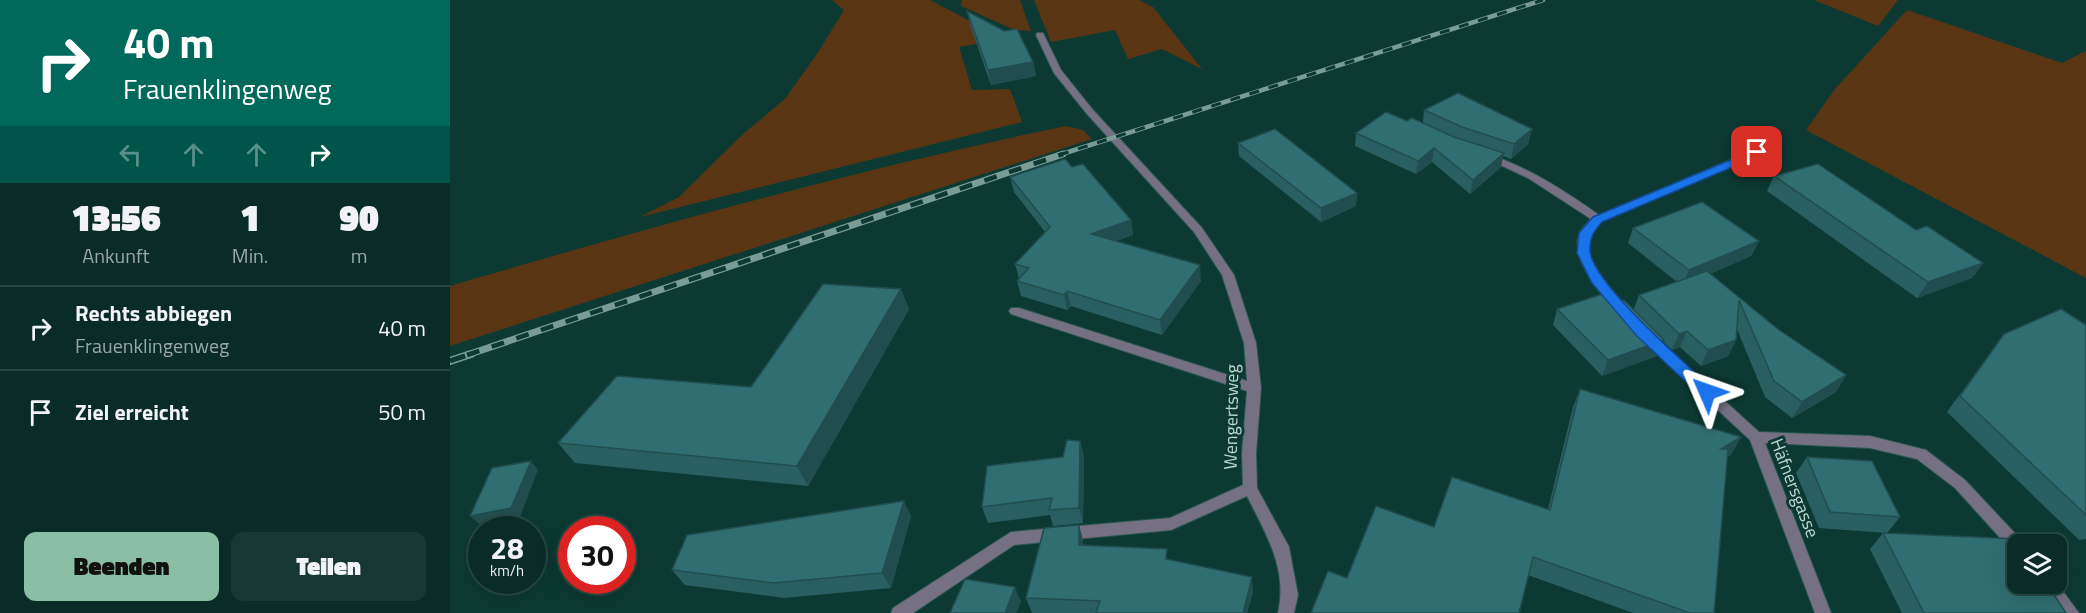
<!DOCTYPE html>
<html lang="de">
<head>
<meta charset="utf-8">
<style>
	body { margin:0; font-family:"Titillium Web",sans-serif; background:#173832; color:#f1f3f6; height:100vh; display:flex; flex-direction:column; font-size:22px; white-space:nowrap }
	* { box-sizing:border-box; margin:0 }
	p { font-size:20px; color:#99a7a7 }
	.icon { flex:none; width:33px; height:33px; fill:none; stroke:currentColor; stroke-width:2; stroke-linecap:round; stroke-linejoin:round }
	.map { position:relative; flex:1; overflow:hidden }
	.sheet { display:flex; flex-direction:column; background:#092c26; width:450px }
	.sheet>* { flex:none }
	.banner { background:#00695c; color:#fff; overflow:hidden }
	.fabs { position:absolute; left:1557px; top:534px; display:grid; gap:12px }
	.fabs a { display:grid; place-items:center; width:60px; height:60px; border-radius:12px; background:#092c26; box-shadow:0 6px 24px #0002,0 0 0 2px #294843; font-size:30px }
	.speed { position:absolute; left:18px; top:516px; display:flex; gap:12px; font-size:30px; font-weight:700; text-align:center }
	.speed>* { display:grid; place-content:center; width:78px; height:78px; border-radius:50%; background:#092c26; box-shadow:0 6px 24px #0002,0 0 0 2px #294843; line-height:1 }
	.speed small { font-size:15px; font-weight:400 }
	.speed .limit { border:9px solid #d22; background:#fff; color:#111 }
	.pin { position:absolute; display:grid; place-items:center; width:51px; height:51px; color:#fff; margin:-26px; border-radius:12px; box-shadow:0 3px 9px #0006 }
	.me { position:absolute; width:66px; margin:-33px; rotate:313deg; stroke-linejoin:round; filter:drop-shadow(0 0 4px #0008) }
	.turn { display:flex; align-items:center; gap:21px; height:126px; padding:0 24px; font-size:27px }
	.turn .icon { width:78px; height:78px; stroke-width:2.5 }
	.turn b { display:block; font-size:42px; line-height:51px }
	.lanes { display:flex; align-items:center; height:57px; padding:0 24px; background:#0003; justify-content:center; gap:30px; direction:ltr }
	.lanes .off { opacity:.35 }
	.eta { display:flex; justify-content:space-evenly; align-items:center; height:102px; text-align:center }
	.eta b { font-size:36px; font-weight:800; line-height:42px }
	.action { display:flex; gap:12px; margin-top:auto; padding:12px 24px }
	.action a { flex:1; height:69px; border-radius:12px; background:#8abfa5; color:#111; font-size:24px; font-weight:800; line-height:69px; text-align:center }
	.action a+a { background:#173832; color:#f1f3f6 }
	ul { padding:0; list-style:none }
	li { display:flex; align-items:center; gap:18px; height:84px; padding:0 24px; border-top:2px solid #294843 }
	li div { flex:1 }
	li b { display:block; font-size:22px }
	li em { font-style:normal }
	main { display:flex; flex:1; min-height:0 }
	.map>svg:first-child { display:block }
	.green { fill:#5a3514 }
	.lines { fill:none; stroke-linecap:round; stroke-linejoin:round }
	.minor-casing { stroke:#2c574f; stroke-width:2 }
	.minor { fill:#757082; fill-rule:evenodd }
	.rail-far2-casing { stroke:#799c95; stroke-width:4.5 }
	.rail-far1-casing { stroke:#799c95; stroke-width:7 }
	.rail-casing { stroke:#799c95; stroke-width:8 }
	.rail-far2 { stroke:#0c3a32; stroke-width:3; stroke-dasharray:10; stroke-linecap:butt }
	.rail-far1 { stroke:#0c3a32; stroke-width:4.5; stroke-dasharray:13; stroke-linecap:butt }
	.rail { stroke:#0c3a32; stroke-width:5; stroke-dasharray:16; stroke-linecap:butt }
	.wall { fill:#2a5f61 }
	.shaded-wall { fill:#224d4f }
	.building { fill:#316e71; stroke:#224d4f; stroke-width:1.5 }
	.route { fill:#1a73e8; stroke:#114b97; stroke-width:1.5 }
	.labels { text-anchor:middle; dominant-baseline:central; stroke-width:6; stroke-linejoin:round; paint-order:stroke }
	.street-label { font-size:18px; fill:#bcd9d2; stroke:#0c3a32 }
</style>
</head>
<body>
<main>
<section class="sheet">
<div class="banner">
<div class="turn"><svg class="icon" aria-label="right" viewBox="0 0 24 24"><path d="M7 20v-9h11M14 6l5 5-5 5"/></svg><div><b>40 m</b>Frauenklingenweg</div></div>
<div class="lanes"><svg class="icon off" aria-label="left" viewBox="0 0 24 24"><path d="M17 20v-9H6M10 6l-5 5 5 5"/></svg><svg class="icon off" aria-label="ahead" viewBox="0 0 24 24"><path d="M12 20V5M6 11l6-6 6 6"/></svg><svg class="icon off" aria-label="ahead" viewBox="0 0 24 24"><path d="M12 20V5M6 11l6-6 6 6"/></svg><svg class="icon" aria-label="right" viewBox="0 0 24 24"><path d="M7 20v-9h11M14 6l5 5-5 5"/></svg></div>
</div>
<div class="eta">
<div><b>13:56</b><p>Ankunft</p></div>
<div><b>1</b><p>Min.</p></div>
<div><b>90</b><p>m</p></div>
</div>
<ul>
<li><svg class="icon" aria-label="right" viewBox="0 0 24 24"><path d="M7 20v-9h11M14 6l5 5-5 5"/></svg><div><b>Rechts abbiegen</b><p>Frauenklingenweg</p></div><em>40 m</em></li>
<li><svg class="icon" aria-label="arrive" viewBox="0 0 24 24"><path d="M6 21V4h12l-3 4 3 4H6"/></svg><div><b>Ziel erreicht</b></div><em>50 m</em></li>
</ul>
<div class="action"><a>Beenden</a><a>Teilen</a></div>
</section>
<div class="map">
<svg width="1636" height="613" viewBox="0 0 1636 613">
	<rect width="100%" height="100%" fill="#0c3a32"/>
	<g class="green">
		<polygon points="382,0 480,0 554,39 509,47 522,90 560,89 572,122 190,217 229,197 293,134 335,99 369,51 394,10"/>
		<polygon points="512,0 570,0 581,31 565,30 511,6"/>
		<polygon points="584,0 689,0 703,7 752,69 712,49 678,59 665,30 601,42"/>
		<polygon points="1364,0 1448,0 1428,26"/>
		<polygon points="1457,10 1612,63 1636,51 1636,278 1356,130 1385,89"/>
		<path d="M616,126L633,130L642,139L0,346V286C204,226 408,169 616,126Z"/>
	</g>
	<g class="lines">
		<g class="minor-casing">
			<g id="minor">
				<path d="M587,33H593L611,70L643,110L752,228L784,275L806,343L811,388L806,453L807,488L839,547L848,595L844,613H828C838,569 816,534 797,496L721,530L564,545L463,613H441L443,608L561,532L720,518L793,485L792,453L797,391L561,314L559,311L561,308H569L797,381L794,343L772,275L744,232L637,114L604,73L586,35Z"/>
				<path d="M1307,149L1312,152L1310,154L1152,221C1149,224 1144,228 1142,232C1126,259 1169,295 1182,314L1176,318L1172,317C1155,298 1120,262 1129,234C1132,228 1137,224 1141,219L1078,178L1033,157L1038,154L1041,155C1081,169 1115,191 1149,215Z"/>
				<polygon points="1198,334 1202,335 1309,432 1420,436 1476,450 1515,480 1575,544 1568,544 1568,554 1563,552 1505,488 1467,459 1420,448 1315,443 1381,613 1365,613 1300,440 1194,341 1192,338"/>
				<polygon points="1606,582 1629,613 1611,613 1590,584"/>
			</g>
		</g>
		<use href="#minor" class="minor"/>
		<g class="rail-far2-casing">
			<polyline id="rail-far2" points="609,155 1093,0"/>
		</g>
		<g class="rail-far1-casing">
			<polyline id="rail-far1" points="17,355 613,154"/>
		</g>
		<g class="rail-casing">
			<polyline id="rail" points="0,361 21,354"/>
		</g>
		<use href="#rail-far2" class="rail-far2"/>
		<use href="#rail-far1" class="rail-far1"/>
		<use href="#rail" class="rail"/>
	</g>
	<g class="wall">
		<polygon points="517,11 583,62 586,76 541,85 520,25"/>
		<polygon points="974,110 1082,129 1078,144 1061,159 1053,156 1051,167 1020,194 982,162 966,174 905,146 906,133 957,121 973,122"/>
		<polygon points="788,143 907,193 906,206 871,222 789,156"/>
		<polygon points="622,167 681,220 683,235 666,241 751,281 712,335 621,306 617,310 571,296 567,281 569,279 565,264 595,232 564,192 560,177"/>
		<polygon points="1324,176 1533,263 1522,278 1467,298 1317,191"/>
		<polygon points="1183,228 1309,241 1301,256 1260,274 1329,330 1396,375 1386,392 1342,418 1315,397 1287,329 1286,340 1278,356 1251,366 1230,347 1222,350 1213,341 1207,356 1152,376 1103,325 1107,309 1166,303 1184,309 1189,295 1227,282 1178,243"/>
		<polygon points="451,289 459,309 358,486 125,463 108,443 301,387"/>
		<polygon points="1636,325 1636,539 1629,540 1497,412 1554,334"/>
		<polygon points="1130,389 1281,455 1277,457 1264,613 1183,613 1078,575 897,578 984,527 1098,509 1123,407"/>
		<polygon points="630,441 634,457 633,523 603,526 600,515 538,523 532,507 613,457"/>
		<polygon points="1357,457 1450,517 1437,533 1369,528 1346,473"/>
		<polygon points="461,516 441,588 334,598 235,585 222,570"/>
		<polygon points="629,525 633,541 633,545 719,560 803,592 797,613 582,613 576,598"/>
		<polygon points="1433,533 1616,613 1452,613 1420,549"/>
	</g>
	<g class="shaded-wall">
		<polygon points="583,62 586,76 541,85 538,70"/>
		<polygon points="1082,129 1078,144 1061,159 1064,144"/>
		<polygon points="984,148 982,162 966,174 968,161"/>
		<polygon points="1054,153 1051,167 1020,194 1023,180"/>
		<polygon points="907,193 906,206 871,222 871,208"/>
		<polygon points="681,220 683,235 644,249 641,234"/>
		<polygon points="1309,241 1301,256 1232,286 1239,270"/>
		<polygon points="1533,263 1522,278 1467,298 1478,282"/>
		<polygon points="750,265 751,281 712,335 710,320"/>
		<polygon points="451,289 459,309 358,486 347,466"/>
		<polygon points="617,291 621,306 617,310 614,295"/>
		<polygon points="1237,331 1230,347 1222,350 1229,334"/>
		<polygon points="1214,340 1207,356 1152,376 1158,360"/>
		<polygon points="1286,340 1278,356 1251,366 1258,350"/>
		<polygon points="1396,375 1386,392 1342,418 1352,402"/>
		<polygon points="1291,437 1281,455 1261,467 1271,449"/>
		<polygon points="630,441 634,457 633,523 629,508"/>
		<polygon points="81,461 88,470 70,517 29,524 20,516"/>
		<polygon points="454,501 461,516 441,588 432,573"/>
		<polygon points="629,525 633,541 633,561 629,545"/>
		<polygon points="802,577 803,592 797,613 793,613"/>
		<polygon points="565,587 571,602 566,613 555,613"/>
	</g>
	<g class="building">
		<polygon points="517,11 554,31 567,29 583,62 538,70"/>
		<polygon points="1008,93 1082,129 1064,144 1012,127 974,110"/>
		<polygon points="936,112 957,121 962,118 1004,137 1054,153 1023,180 984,148 968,161 906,133"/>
		<polygon points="825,129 907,193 871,208 788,143"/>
		<polygon points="615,159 622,167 633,164 681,220 641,234 750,265 710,320 617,291 614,295 567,281 579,268 565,264 600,227 560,177"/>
		<polygon points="1368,164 1466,230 1477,226 1533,263 1478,282 1324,176"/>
		<polygon points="1252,202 1309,241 1239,270 1183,228"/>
		<polygon points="1257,271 1329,330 1396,375 1352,402 1324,381 1289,300 1286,340 1258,350 1237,331 1229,334 1189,295"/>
		<polygon points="373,284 451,289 347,466 108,443 167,376 301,387"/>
		<polygon points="1155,293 1166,303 1174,300 1214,340 1158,360 1107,309"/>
		<polygon points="1611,309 1636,325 1636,515 1510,396 1554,334"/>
		<polygon points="1130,389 1291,437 1271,449 1278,449 1264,613 1240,613 1083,557 1069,613 861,613 878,571 897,578 926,506 984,527 1002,477 1100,510"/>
		<polygon points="617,440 630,441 629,508 599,510 602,498 532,507 537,466 613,457"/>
		<polygon points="1357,457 1422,461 1450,517 1380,512"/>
		<polygon points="81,461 61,508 20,516 42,468"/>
		<polygon points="454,501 432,573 323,583 222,570 237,535"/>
		<polygon points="629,525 629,545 717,549 716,559 802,577 793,613 646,613 650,601 576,598 594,528"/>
		<polygon points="1433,533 1569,539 1572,544 1568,544 1568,584 1597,584 1616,613 1474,613"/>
		<polygon points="515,579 565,587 555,613 500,613"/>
	</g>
	<path class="route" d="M1307,149L1311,150V155L1152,222C1144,231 1139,238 1140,251C1142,283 1236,364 1262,388L1264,392L1262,396H1251L1186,335L1142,283L1127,253L1129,233L1143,217Z"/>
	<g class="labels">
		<g class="street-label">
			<text transform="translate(781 417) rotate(-89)">Wengertsweg</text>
			<text transform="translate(1345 488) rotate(69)">Häfnersgasse</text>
		</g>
	</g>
</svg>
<div class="fabs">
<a><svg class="icon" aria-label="layers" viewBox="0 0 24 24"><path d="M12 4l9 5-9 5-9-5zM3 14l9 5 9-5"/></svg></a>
</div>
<div class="speed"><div>28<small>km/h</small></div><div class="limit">30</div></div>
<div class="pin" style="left:1307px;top:152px;background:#d93025"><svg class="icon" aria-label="arrive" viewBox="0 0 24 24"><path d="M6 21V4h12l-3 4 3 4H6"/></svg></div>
<svg class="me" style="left:1257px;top:392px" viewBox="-20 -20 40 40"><path d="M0-17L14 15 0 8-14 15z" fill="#1a73e8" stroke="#fff" stroke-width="4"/></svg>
</div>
</main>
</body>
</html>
